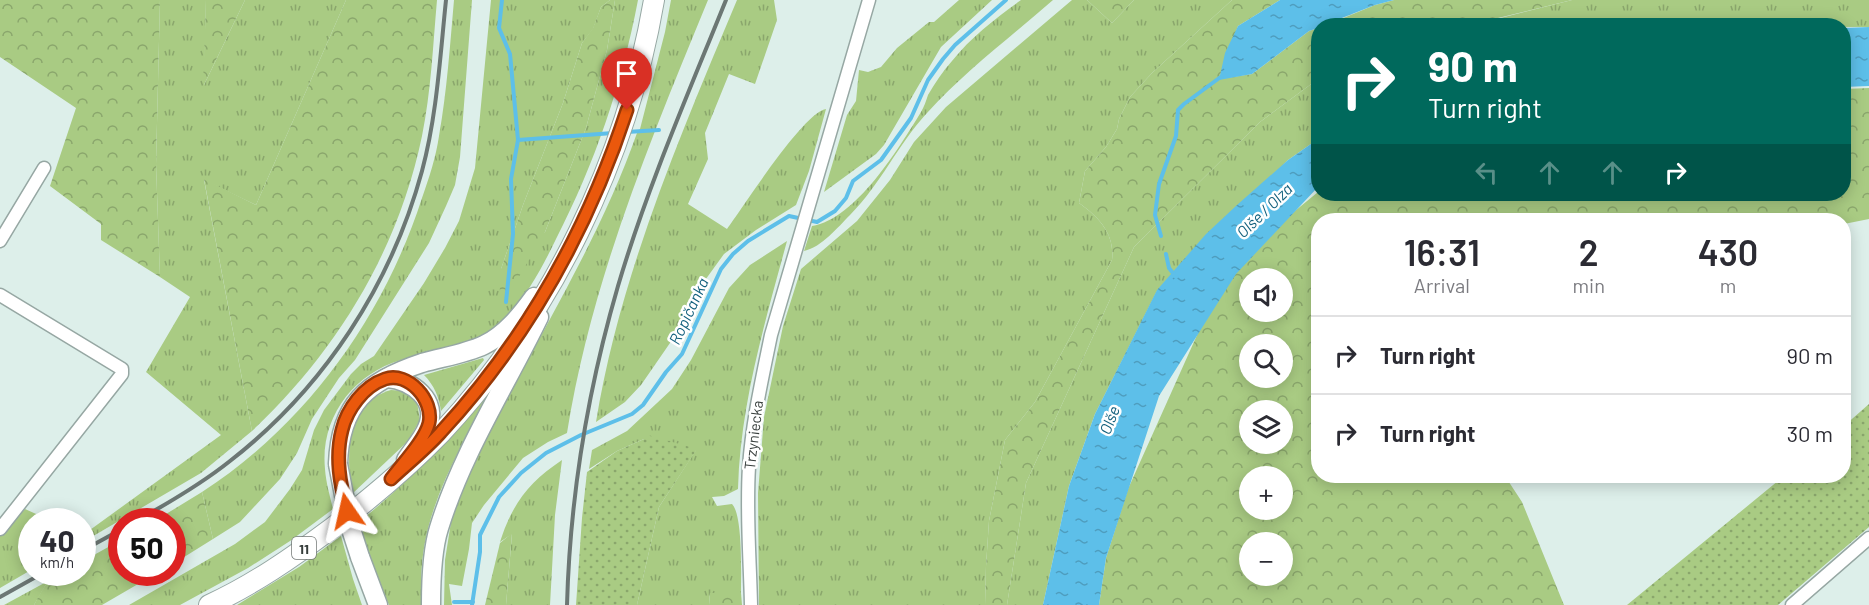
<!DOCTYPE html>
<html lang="en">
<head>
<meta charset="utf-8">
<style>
	body { margin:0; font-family:Barlow,sans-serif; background:#f2f2f3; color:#2b2b33; height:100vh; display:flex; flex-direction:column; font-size:22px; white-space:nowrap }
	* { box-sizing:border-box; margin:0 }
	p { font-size:20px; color:#7c7c81 }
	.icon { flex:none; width:33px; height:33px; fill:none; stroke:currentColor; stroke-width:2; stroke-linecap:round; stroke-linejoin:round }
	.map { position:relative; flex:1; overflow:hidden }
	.side { position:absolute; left:1311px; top:213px; width:540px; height:270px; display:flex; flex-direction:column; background:#fff; border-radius:24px; box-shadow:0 3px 15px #0003 }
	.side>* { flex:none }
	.banner { position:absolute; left:1311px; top:18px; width:540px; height:183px; border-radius:24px; box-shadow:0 3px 15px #0003; background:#00695c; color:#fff; overflow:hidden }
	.fabs { position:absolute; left:1239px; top:268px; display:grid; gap:12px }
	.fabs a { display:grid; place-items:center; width:54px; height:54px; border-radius:50%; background:#fff; box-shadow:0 3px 15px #0003; font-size:30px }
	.speed { position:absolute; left:18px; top:508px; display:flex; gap:12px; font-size:30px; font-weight:700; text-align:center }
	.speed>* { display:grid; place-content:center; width:78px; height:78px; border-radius:50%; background:#fff; box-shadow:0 3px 15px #0003; line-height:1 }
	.speed small { font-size:15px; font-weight:400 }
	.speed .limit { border:9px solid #d22; background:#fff; color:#111 }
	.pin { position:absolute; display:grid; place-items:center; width:51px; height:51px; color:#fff; margin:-62px -26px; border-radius:50% 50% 50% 0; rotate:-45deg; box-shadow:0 0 6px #0007 }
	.pin .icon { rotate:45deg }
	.me { position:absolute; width:66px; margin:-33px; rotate:349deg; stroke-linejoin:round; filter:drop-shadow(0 0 4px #0008) }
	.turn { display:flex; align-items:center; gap:21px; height:126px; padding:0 18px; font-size:27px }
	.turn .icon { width:78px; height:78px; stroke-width:2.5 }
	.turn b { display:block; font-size:42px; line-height:51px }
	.lanes { display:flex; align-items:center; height:57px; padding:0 18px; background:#0003; justify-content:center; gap:30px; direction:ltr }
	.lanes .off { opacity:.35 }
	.eta { display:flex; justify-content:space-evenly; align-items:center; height:102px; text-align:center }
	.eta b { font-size:36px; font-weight:600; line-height:42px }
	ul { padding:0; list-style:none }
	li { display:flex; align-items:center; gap:18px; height:78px; padding:0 18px; border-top:2px solid #e1e1e2 }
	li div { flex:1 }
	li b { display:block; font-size:22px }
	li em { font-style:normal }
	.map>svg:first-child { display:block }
	.grass { fill:url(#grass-tufts) }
	.forest { fill:url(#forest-crowns); fill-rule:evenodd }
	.garden { fill:url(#garden-dots) }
	.water { fill:url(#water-ripples) }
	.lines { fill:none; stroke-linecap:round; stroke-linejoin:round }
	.stream { stroke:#5dbfe9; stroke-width:4 }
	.minor-casing { stroke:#96a7a3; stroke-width:15 }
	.secondary-casing { stroke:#96a7a3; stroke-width:21 }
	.primary-casing { stroke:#96a7a3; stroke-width:22 }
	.minor { stroke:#fff; stroke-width:12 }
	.secondary { stroke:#fff; stroke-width:18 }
	.primary { stroke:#fff; stroke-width:20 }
	.rail { stroke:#6c7774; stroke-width:4 }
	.secondary-bridge-casing { stroke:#96a7a3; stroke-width:21; stroke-linecap:butt }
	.secondary-bridge { stroke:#fff; stroke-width:18 }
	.route-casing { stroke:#983908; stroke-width:15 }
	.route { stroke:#ea580c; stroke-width:10 }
	.labels { text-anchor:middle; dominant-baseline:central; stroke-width:5; stroke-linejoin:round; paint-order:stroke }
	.shield { fill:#fff; stroke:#737876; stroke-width:1.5 }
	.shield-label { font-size:14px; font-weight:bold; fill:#373e3c }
	.street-label { font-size:15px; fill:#373e3c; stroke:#fff }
	.water-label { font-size:16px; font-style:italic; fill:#12607d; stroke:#fff }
</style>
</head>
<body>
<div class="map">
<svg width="1869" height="605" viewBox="0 0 1869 605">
	<defs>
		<pattern id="grass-tufts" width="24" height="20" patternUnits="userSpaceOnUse" patternTransform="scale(1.5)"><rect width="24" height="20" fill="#a9cb83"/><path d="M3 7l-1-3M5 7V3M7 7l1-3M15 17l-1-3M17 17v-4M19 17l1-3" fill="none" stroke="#8aa66c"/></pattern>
		<pattern id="forest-crowns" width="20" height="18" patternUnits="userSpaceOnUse" patternTransform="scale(1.5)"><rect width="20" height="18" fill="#a9cb83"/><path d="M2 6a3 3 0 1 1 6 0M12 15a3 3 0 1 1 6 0" fill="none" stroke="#8aa66c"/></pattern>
		<pattern id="garden-dots" width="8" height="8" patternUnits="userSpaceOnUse" patternTransform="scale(1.5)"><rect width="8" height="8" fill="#a9cb83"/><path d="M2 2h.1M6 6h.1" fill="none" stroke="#8aa66c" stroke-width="1.8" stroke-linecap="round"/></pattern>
		<pattern id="water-ripples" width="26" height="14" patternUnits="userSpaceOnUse" patternTransform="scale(1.5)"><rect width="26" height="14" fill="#5dbfe9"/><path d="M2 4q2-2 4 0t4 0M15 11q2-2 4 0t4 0" fill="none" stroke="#4e9dbe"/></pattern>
	</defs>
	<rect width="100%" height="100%" fill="#ddefea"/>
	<g class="grass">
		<polygon points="160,0 206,0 204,85 245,0 346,0 256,205 204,180 252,431 201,473 83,542 83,535 221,435 146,372 190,297 160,277 156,164"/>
		<path d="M454,0H472L460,157L455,185L446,206L429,243L355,360L339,378L312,419L297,453L280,479L240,522L213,539L202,492C307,424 384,316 422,198C429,178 436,157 439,136C447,91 450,45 454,0Z"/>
		<path d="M491,0H610L601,7L593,29L582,43L563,103L523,205L501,269L545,232L586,128L607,50L615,0H638C622,84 595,163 556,239C543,266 528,294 508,316C481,347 439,349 401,360C353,374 320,418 325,469C326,483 330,496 333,509L290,541L248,568L180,605H129L235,544L265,522L290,489L302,470L314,430L324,410L351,374L361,364L374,356L424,283L445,248L459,221L475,168Z"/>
		<path d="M671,0H708C650,141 591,282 567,433L548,442L523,458L484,505L472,523L469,549L462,586L449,584L452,605H444L445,560L451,522C446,506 472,464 481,447C534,343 598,244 637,133L640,129L665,32Z"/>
		<path d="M737,0H774L777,20L755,84L729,74L705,133L708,159L688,204L727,229C744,206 803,113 826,109L809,171L796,205L756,230L724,254L703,283L670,343L641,385L625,402L596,422C620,275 680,136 737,0Z"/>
		<polygon points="959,0 992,0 941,47 884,145 876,154 824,192 847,115 856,101 859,70 868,72 881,67 897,48 929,22 934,22"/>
		<path d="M1021,0H1053C1011,37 965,71 927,113C898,144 881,184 850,215C838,227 822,247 804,251L812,226C856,219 899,148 921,112C924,107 926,101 928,95C935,83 943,71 952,61C971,37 996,18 1021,0Z"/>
		<path d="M1072,0H1087L1112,23L1134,0H1232L1152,73L1130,97L1119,119L1117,129L1106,147L1085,171L1079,203C1099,217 1115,234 1112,260L1035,402L1005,440L989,521L986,566L985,605H759L758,493L764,417L783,326L801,269L857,221L890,180L914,142L946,107Z"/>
		<polygon points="1572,0 1869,0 1869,27 1469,26"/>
		<polygon points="1318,79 1318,139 1288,160 1157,291 1095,414 1069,486 1043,605 1007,605 1026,483 1134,247 1260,122"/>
		<path d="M787,241C765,322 740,405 738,489L724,496L712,497L717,506L732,504C743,515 741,575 741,593H710L709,605H637L659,507L696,450L644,439L617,451L589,469L592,450L627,431L672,389L691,360L729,288L750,265Z"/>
		<path d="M483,358L484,360L441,411C439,397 434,385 424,375Z"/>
		<path d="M495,384C458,453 412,523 423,605H389L371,561L359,522C411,480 453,435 495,384Z"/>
		<path d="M391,390L405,391L417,402L420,420L408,441L352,494C346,456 345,403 391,390Z"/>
		<path d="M562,460L555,515L550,605H506L512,534L500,542C512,504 529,482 562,460Z"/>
		<polygon points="25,509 54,522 32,522 31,570 0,588 0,535"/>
		<polygon points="341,536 353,579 362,605 237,605 299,567"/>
		<polygon points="48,581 34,605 4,605"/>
	</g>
	<g class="forest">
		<polygon points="0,0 160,0 156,164 160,277 101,240 101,224 50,186 76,108 0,57"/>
		<polygon points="206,0 245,0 203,87"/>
		<path d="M346,0H437C433,45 431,92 422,136C398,251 337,351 252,431L204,179L256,205Z"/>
		<polygon points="610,0 615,0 607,50 586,128 545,232 512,289 499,303 501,269 523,205 563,103 582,43 593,28 601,7"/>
		<polygon points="1087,0 1134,0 1112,23"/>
		<path d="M1232,0H1280L1238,26L1219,79L1252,74L1309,31L1318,28V79L1260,122L1134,247L1026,483L1007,605H985L986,566L989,521L1005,440L1035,402L1112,260C1115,234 1099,217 1079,203L1085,171L1106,147L1117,129L1119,119L1130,97L1152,73Z"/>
		<polygon points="1394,0 1572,0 1469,25 1324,26 1375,5"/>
		<path d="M1869,88V219L1844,224V220H1318V476H1505L1522,502L1564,605H1099L1106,558L1128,489L1228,266L1318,192L1844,194V89ZM1250,279H1282V312H1250ZM1250,345H1282V378H1250ZM1250,411H1282V444H1250ZM1250,477H1282V510H1250ZM1250,543H1282V576H1250Z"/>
		<polygon points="202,492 213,539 173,564 172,522 153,522"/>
		<polygon points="512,533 506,605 485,605 500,543"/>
		<path d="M121,540L122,573H157L102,605H34C49,578 50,573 82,573L83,561Z"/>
		<polygon points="710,593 741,593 742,605 709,605"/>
	</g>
	<g class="garden">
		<polygon points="1869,404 1869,527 1778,605 1627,605 1784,476 1844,476 1844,426"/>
		<polygon points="648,435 697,449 659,507 637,605 576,605 582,518 587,472 617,451 644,439"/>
	</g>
	<g class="water">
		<polygon points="1280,0 1394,0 1375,5 1324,25 1318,26 1318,28 1309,31 1252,74 1219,80 1225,53 1238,26"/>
		<polygon points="1869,27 1869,86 1844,87 1844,28"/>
		<polygon points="1318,139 1318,187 1236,274 1159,396 1106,558 1099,605 1043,605 1069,486 1095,414 1157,290 1206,234 1237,205 1288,160"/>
	</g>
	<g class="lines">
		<g class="stream">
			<polyline points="502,0 499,28 510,54 518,140 511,179 513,234 506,302"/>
			<polyline points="627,132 659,130"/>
			<polyline points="518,140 613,133"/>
			<polyline points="1161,236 1155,215 1159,184 1176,136 1178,110 1184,104 1222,76"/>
			<polyline points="1166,254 1169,268 1176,277"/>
			<polyline points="454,602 473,602"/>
			<polyline points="472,605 480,552 480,535 499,497 521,473 546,453 581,435 632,414 643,405 666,372 682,354 721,269 733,254 748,241 789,216 817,222 835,211 846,198 853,181 881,160 911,118 928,80 943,59 955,45 1006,0"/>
		</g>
		<g class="minor-casing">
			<g id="minor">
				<polyline points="0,241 44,168"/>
				<polyline points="0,295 122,369 122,374 0,529"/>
				<path d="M751,605C750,559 746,513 749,467C752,423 762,379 771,335L869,0"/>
				<polyline points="1792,605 1869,538"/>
			</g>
		</g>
		<g class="secondary-casing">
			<g id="secondary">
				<path d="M387,378C411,380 440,400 427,428C422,440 413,449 406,460"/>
				<path d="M338,464C340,404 367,381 422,363C443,357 465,354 484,345C505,335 521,315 534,297"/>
				<polyline points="360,557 378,605"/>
				<path d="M431,605C431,582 432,550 439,528C462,453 505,387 539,317"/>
			</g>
		</g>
		<g class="primary-casing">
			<path id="primary" d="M209,605C253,585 293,557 332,528C370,499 408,467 441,433C551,315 627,159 654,0"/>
		</g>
		<use href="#minor" class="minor"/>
		<use href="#secondary" class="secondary"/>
		<use href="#primary" class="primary"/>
		<g class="rail">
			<path d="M134,522C167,504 200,485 230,461C324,388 391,285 422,171C437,115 440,57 446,0"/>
			<polyline points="82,551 122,529"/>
			<polyline points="0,597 43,573"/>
			<path d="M567,605C570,497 588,389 618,286C647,188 688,94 726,0"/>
		</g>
		<g class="secondary-bridge-casing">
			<polyline id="secondary-bridge" points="338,464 350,526 360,557"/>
		</g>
		<use href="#secondary-bridge" class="secondary-bridge"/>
	</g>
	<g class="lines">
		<g class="route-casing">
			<path id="route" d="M347,511C340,484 335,457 342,430C347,409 364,386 385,379C408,371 434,400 429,423C425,440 402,464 391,479C407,464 426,449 441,432C526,340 588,229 627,110"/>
		</g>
		<use href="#route" class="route"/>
	</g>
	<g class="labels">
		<rect class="shield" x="292" y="537" width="24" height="22" rx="4.5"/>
		<g class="shield-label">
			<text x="304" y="548">11</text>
		</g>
		<g class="street-label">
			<text transform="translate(753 435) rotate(-83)">Trzyniecka</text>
		</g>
		<g class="water-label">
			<text transform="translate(1264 210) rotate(-44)">Olše / Olza</text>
			<text transform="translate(688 311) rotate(-65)">Ropičanka</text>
			<text transform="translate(1109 420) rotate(-69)">Olše</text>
		</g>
	</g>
</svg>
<div class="fabs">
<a><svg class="icon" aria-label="sound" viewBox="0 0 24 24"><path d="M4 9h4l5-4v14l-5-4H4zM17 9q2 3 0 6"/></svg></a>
<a><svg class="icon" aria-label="search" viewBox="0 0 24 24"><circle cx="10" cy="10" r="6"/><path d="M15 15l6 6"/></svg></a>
<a><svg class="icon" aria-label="layers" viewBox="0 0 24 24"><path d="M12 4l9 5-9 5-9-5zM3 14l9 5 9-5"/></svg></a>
<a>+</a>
<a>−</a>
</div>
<div class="speed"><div>40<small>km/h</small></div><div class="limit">50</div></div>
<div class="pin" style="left:627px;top:110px;background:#d93025"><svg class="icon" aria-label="arrive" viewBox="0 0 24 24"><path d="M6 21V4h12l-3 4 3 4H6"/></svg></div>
<svg class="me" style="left:347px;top:511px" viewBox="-20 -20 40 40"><path d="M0-17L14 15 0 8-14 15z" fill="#ea580c" stroke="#fff" stroke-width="4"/></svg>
<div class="banner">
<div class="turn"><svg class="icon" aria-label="right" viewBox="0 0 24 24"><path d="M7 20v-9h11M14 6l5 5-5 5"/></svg><div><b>90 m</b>Turn right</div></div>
<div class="lanes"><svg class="icon off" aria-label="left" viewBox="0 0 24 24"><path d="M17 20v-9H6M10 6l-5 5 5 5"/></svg><svg class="icon off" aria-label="ahead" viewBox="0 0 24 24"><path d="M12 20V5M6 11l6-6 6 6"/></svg><svg class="icon off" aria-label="ahead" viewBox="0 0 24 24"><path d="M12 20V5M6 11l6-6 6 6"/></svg><svg class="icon" aria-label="right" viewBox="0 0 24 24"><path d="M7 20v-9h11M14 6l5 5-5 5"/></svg></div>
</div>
<section class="side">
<div class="eta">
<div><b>16:31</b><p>Arrival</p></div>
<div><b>2</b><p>min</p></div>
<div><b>430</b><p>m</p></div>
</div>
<ul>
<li><svg class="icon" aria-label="right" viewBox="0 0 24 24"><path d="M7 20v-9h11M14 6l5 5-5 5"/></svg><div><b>Turn right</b></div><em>90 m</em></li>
<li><svg class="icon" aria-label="right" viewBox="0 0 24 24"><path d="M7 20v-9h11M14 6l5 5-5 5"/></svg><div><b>Turn right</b></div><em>30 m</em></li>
</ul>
</section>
</div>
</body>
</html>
